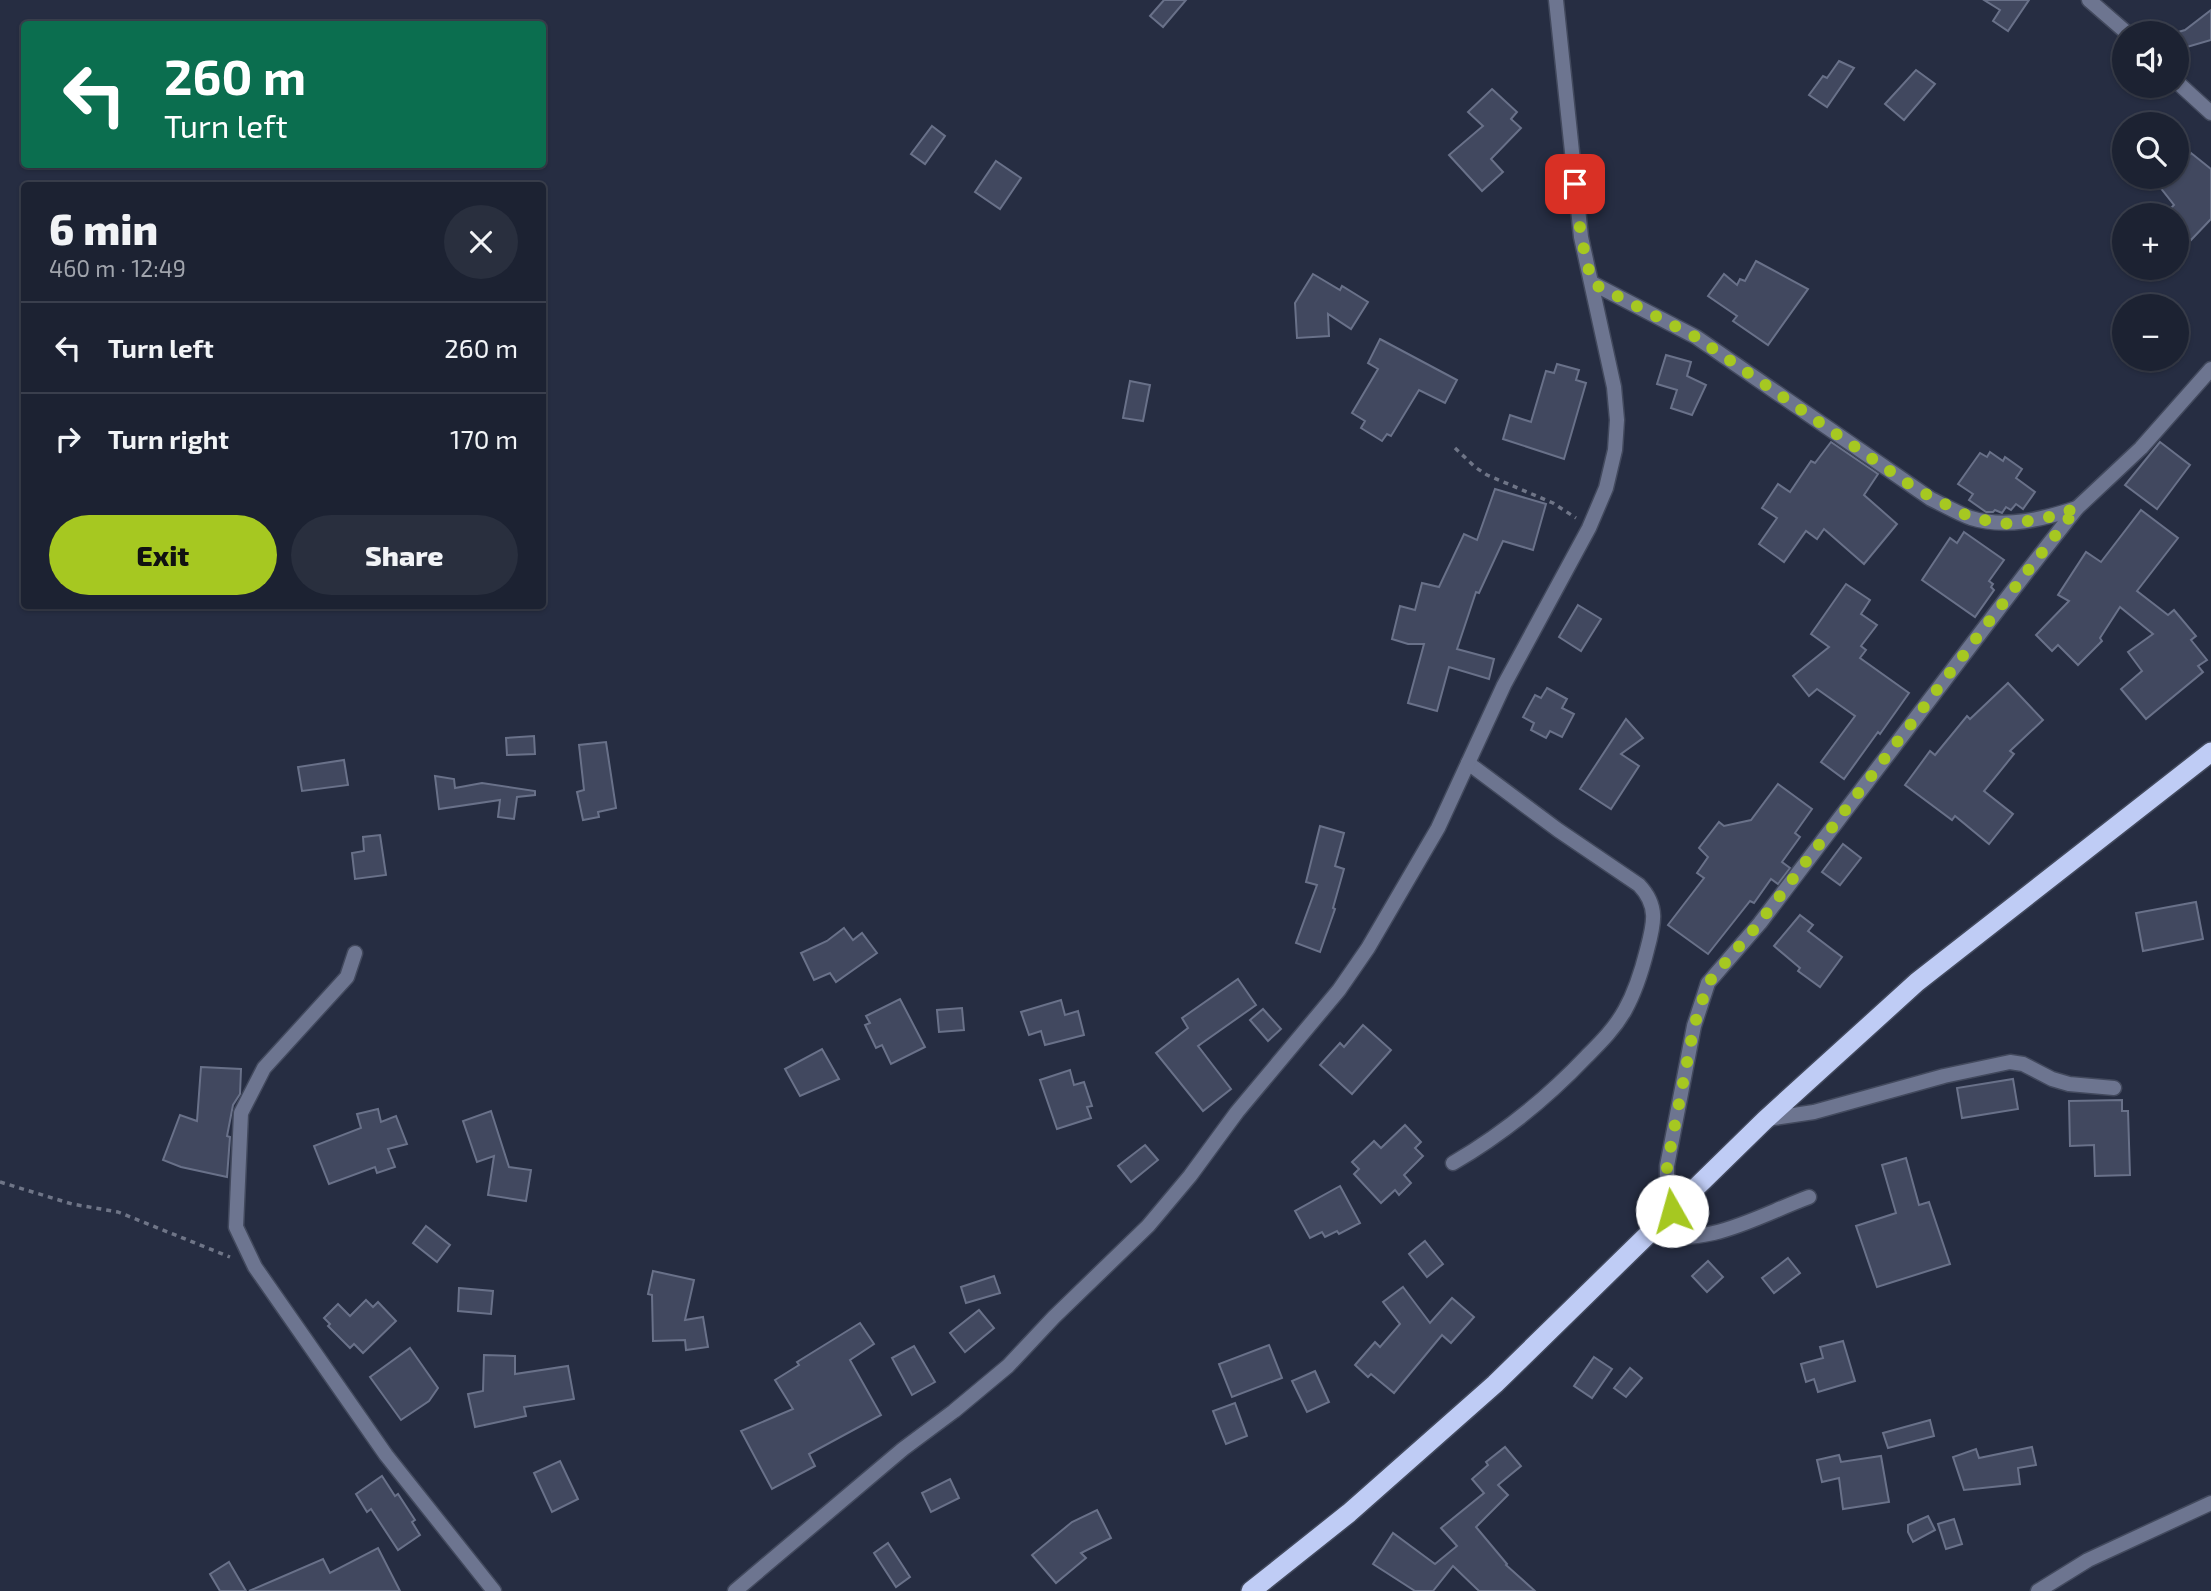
<!DOCTYPE html>
<html lang="en">
<head>
<meta charset="utf-8">
<style>
	body { margin:0; font-family:"Exo 2",sans-serif; background:#292f3e; color:#f1f3f6; height:100vh; display:flex; flex-direction:column; font-size:26px; white-space:nowrap }
	* { box-sizing:border-box; margin:0 }
	p { font-size:23px; color:#a0a4ac }
	.icon { flex:none; width:38px; height:38px; fill:none; stroke:currentColor; stroke-width:2; stroke-linecap:round; stroke-linejoin:round }
	.map { position:relative; flex:1; overflow:hidden }
	.panel { position:absolute; left:21px; top:182px; width:525px; height:427px; display:flex; flex-direction:column; background:#1c2232; border-radius:7px; box-shadow:0 2px 5px #0004,0 0 0 2px #3a3f4d }
	.panel>* { flex:none }
	.banner { position:absolute; left:21px; top:21px; width:525px; height:147px; border-radius:7px; box-shadow:0 2px 5px #0004,0 0 0 2px #3a3f4d; background:#0b6e4f; color:#fff; overflow:hidden }
	.fabs { position:absolute; left:2112px; top:21px; display:grid; gap:14px }
	.fabs a { display:grid; place-items:center; width:77px; height:77px; border-radius:50%; background:#1c2232; box-shadow:0 2px 5px #0004,0 0 0 2px #3a3f4d; font-size:35px }
	.pin { position:absolute; display:grid; place-items:center; width:60px; height:60px; color:#fff; margin:-30px; border-radius:14px; box-shadow:0 4px 10px #0006 }
	.me { position:absolute; width:77px; margin:-38px; rotate:353deg; stroke-linejoin:round; filter:drop-shadow(0 0 5px #0008) }
	.turn { display:flex; align-items:center; gap:24px; height:147px; padding:0 28px; font-size:32px }
	.turn .icon { width:91px; height:91px; stroke-width:2.5 }
	.turn b { display:block; font-size:49px; line-height:60px }
	.round { display:grid; place-items:center; flex:none; width:74px; height:74px; border-radius:37px; background:#292f3e }
	.headline { display:flex; align-items:center; justify-content:space-between; height:119px; padding:0 28px }
	h1 { font-size:42px; font-weight:800; line-height:52px }
	.primary-button { display:flex; gap:14px; margin-top:auto; padding:14px 28px }
	.primary-button a { flex:1; height:80px; border-radius:42px; background:#a6c821; color:#111; font-size:28px; font-weight:800; line-height:80px; text-align:center }
	.primary-button a+a { background:#292f3e; color:#f1f3f6 }
	ul { padding:0; list-style:none }
	li { display:flex; align-items:center; gap:21px; height:91px; padding:0 28px; border-top:2px solid #3a3f4d }
	li div { flex:1 }
	li b { display:block; font-size:26px }
	li em { font-style:normal }
	.map>svg:first-child { display:block }
	.building { fill:#41485f; stroke:#697189; stroke-width:2 }
	.lines { fill:none; stroke-linecap:round; stroke-linejoin:round }
	.minor-casing { stroke:#42495d; stroke-width:17 }
	.trunk-casing { stroke:#42495d; stroke-width:22 }
	.path { stroke:#6f7587; stroke-width:3.5; stroke-dasharray:5 5; stroke-linecap:butt }
	.minor { stroke:#6d7590; stroke-width:14 }
	.trunk { stroke:#bfccf5; stroke-width:19 }
	.route { stroke:#a6c821; stroke-width:12; stroke-dasharray:0 21.6 }
</style>
</head>
<body>
<div class="map">
<svg width="2211" height="1591" viewBox="0 0 2211 1591">
	<rect width="100%" height="100%" fill="#262d42"/>
	<g class="building">
		<polygon points="1164,0 1186,0 1163,27 1150,16"/>
		<polygon points="1984,0 2029,0 2008,31 1993,21 2000,10"/>
		<polygon points="2211,10 2211,40 2180,49 2175,33 2185,30"/>
		<polygon points="1839,61 1854,68 1827,107 1809,95 1823,76 1827,78"/>
		<polygon points="1916,70 1935,84 1904,120 1885,104"/>
		<polygon points="1492,89 1517,112 1511,119 1521,128 1491,159 1503,172 1482,191 1449,155 1483,126 1468,112"/>
		<polygon points="932,126 945,136 925,164 911,154"/>
		<polygon points="2191,153 2211,169 2211,219 2191,240 2177,227 2177,215 2164,215 2174,205 2152,177 2177,177 2177,170"/>
		<polygon points="996,161 1021,178 1000,209 975,192"/>
		<polygon points="1756,261 1808,289 1768,345 1733,321 1737,316 1708,296 1724,274 1737,285 1740,279 1745,281"/>
		<polygon points="1313,274 1340,290 1342,286 1368,302 1351,329 1328,314 1329,336 1297,338 1295,303"/>
		<polygon points="1380,339 1457,380 1445,403 1419,390 1391,436 1387,434 1382,441 1361,428 1365,421 1352,413 1378,369 1368,363"/>
		<polygon points="1666,355 1691,362 1687,376 1706,385 1692,415 1671,408 1677,390 1657,384"/>
		<polygon points="1557,364 1579,370 1576,380 1586,383 1564,459 1503,439 1510,415 1531,422 1546,371 1554,373"/>
		<polygon points="1130,381 1150,385 1143,421 1123,418"/>
		<polygon points="1831,442 1878,474 1864,495 1897,524 1864,564 1824,529 1817,539 1806,531 1784,562 1759,544 1777,518 1762,508 1778,484 1790,492 1811,461 1815,463"/>
		<polygon points="2160,442 2190,465 2157,509 2125,485"/>
		<polygon points="1990,452 2003,461 2005,457 2022,469 2016,478 2035,492 2023,509 2016,504 2011,510 2006,507 2002,513 1995,510 1993,512 1986,512 1969,500 1973,494 1958,484 1980,453 1987,457"/>
		<polygon points="1495,489 1546,504 1533,550 1503,541 1479,593 1476,592 1457,649 1494,659 1489,679 1449,667 1437,711 1408,703 1424,644 1408,644 1392,639 1400,606 1415,610 1422,583 1439,587 1464,534 1477,540"/>
		<polygon points="2141,510 2178,538 2137,591 2168,615 2174,610 2196,636 2191,640 2207,660 2198,666 2203,672 2146,719 2121,689 2142,671 2128,652 2153,634 2120,607 2100,638 2102,641 2078,665 2058,645 2052,651 2036,635 2069,601 2058,595 2086,552 2101,562"/>
		<polygon points="1964,532 2004,560 1989,581 1993,584 1991,587 1994,590 1975,617 1922,580 1950,538 1957,543"/>
		<polygon points="1846,584 1870,600 1861,614 1877,625 1861,646 1866,650 1860,658 1909,693 1880,734 1878,732 1844,779 1821,762 1855,716 1817,689 1809,696 1793,676 1829,647 1811,634"/>
		<polygon points="1578,605 1601,619 1581,651 1559,637"/>
		<polygon points="2008,683 2043,720 2010,751 2014,754 1984,791 2013,814 1989,844 1955,816 1952,820 1905,785 1930,751 1935,755 1967,716 1970,719"/>
		<polygon points="1547,688 1567,699 1562,708 1574,714 1562,737 1550,731 1546,738 1531,730 1534,723 1523,717 1535,695 1541,698"/>
		<polygon points="1626,719 1643,738 1621,754 1639,766 1611,809 1580,789"/>
		<polygon points="534,736 535,754 507,755 506,738"/>
		<polygon points="606,742 616,808 598,812 599,817 583,820 577,792 584,790 579,745"/>
		<polygon points="344,760 348,785 302,791 298,767"/>
		<polygon points="435,776 454,779 455,788 482,783 535,791 535,795 517,797 514,819 498,817 500,800 439,809"/>
		<polygon points="1778,784 1812,809 1795,833 1800,837 1782,862 1790,868 1778,884 1771,879 1754,903 1750,901 1708,954 1668,925 1704,878 1697,873 1708,857 1699,848 1719,822 1724,826 1751,820"/>
		<polygon points="1320,826 1344,833 1335,866 1344,869 1333,908 1335,909 1320,952 1296,943 1317,885 1306,882"/>
		<polygon points="380,835 386,875 355,879 352,853 364,851 363,837"/>
		<polygon points="1843,844 1861,858 1840,885 1822,872"/>
		<polygon points="2196,902 2203,939 2143,951 2136,913"/>
		<polygon points="1800,915 1813,925 1808,931 1842,957 1820,987 1798,971 1800,968 1774,946"/>
		<polygon points="844,928 853,940 862,933 877,953 836,982 830,973 814,980 801,953 827,941"/>
		<polygon points="1238,979 1256,1005 1198,1046 1231,1089 1203,1111 1156,1053 1188,1028 1182,1018"/>
		<polygon points="900,999 925,1047 891,1064 882,1045 876,1048 865,1025 870,1023 866,1016"/>
		<polygon points="1061,1000 1065,1015 1078,1011 1084,1035 1045,1045 1041,1031 1029,1035 1021,1012"/>
		<polygon points="962,1008 964,1030 939,1032 937,1010"/>
		<polygon points="1263,1009 1281,1029 1268,1041 1250,1020"/>
		<polygon points="1363,1025 1391,1050 1352,1094 1320,1065 1340,1043 1344,1047"/>
		<polygon points="822,1049 839,1079 800,1096 785,1069"/>
		<polygon points="201,1067 241,1069 240,1094 233,1105 227,1136 230,1137 227,1177 181,1167 163,1160 180,1115 197,1121"/>
		<polygon points="1070,1070 1074,1085 1084,1082 1092,1106 1087,1107 1091,1118 1057,1129 1040,1080"/>
		<polygon points="2013,1079 2018,1109 1962,1118 1957,1088"/>
		<polygon points="2122,1100 2122,1111 2128,1111 2130,1175 2095,1176 2094,1145 2070,1146 2069,1101"/>
		<polygon points="378,1109 381,1122 396,1116 407,1144 388,1149 395,1167 377,1173 375,1167 329,1184 314,1146 361,1128 357,1114"/>
		<polygon points="491,1111 509,1167 531,1170 526,1201 488,1195 494,1156 477,1162 463,1121"/>
		<polygon points="1405,1125 1421,1142 1415,1148 1423,1156 1404,1175 1411,1183 1399,1195 1395,1190 1381,1203 1354,1174 1359,1169 1352,1162 1374,1141 1381,1148"/>
		<polygon points="1145,1145 1158,1160 1131,1182 1118,1166"/>
		<polygon points="1906,1158 1919,1205 1929,1202 1950,1264 1877,1287 1856,1226 1896,1213 1882,1165"/>
		<polygon points="1340,1186 1360,1223 1339,1234 1337,1231 1325,1237 1322,1232 1310,1238 1295,1211"/>
		<polygon points="426,1226 450,1245 437,1262 413,1243"/>
		<polygon points="1425,1241 1443,1264 1427,1277 1409,1254"/>
		<polygon points="1788,1258 1800,1273 1774,1293 1762,1278"/>
		<polygon points="1708,1261 1723,1277 1707,1292 1692,1276"/>
		<polygon points="653,1271 694,1280 685,1320 703,1317 708,1347 686,1350 685,1340 653,1341 652,1295 648,1294"/>
		<polygon points="994,1276 1000,1293 966,1303 961,1287"/>
		<polygon points="1403,1287 1430,1323 1452,1298 1474,1317 1451,1343 1442,1335 1394,1393 1371,1374 1368,1377 1355,1365 1375,1342 1380,1347 1400,1324 1383,1302"/>
		<polygon points="459,1288 493,1291 491,1314 458,1311"/>
		<polygon points="366,1300 373,1307 378,1302 396,1321 363,1353 354,1344 350,1348 328,1326 330,1324 324,1318 338,1304 350,1316"/>
		<polygon points="979,1310 994,1328 965,1352 950,1333"/>
		<polygon points="860,1323 874,1344 850,1360 881,1415 809,1454 815,1466 772,1489 741,1431 793,1409 775,1380 799,1365 797,1362"/>
		<polygon points="1843,1341 1855,1381 1818,1392 1814,1379 1806,1382 1801,1364 1823,1358 1820,1347"/>
		<polygon points="1269,1345 1282,1378 1232,1397 1219,1364"/>
		<polygon points="914,1346 935,1382 912,1395 892,1358"/>
		<polygon points="410,1348 438,1388 429,1401 401,1420 370,1377"/>
		<polygon points="484,1355 515,1356 515,1374 568,1366 574,1399 524,1407 526,1416 475,1427 468,1394 483,1391"/>
		<polygon points="1594,1357 1612,1369 1592,1398 1574,1386"/>
		<polygon points="1630,1368 1642,1378 1626,1397 1614,1388"/>
		<polygon points="1315,1371 1329,1402 1307,1412 1292,1381"/>
		<polygon points="1235,1403 1247,1436 1226,1444 1213,1411"/>
		<polygon points="1930,1420 1934,1436 1888,1448 1883,1433"/>
		<polygon points="1505,1447 1521,1466 1498,1485 1508,1495 1476,1527 1507,1564 1506,1565 1535,1591 1479,1591 1453,1566 1433,1591 1415,1591 1373,1564 1393,1533 1435,1564 1457,1546 1441,1528 1484,1493 1472,1479 1488,1465 1486,1462"/>
		<polygon points="2032,1447 2036,1465 2018,1468 2020,1484 1964,1490 1953,1457 1976,1449 1979,1458"/>
		<polygon points="1839,1455 1841,1462 1881,1456 1889,1502 1843,1509 1839,1478 1822,1482 1817,1460"/>
		<polygon points="560,1461 578,1499 552,1512 534,1473"/>
		<polygon points="382,1476 395,1496 398,1494 415,1520 412,1522 420,1535 398,1550 371,1509 367,1512 356,1494"/>
		<polygon points="950,1479 959,1498 931,1512 922,1493"/>
		<polygon points="1097,1510 1111,1538 1081,1553 1086,1558 1056,1583 1032,1555 1072,1522"/>
		<polygon points="1928,1516 1935,1530 1913,1542 1908,1532 1908,1525"/>
		<polygon points="1954,1519 1962,1544 1946,1549 1938,1524"/>
		<polygon points="888,1543 910,1577 896,1587 874,1553"/>
		<polygon points="378,1548 400,1591 249,1591 323,1559 330,1573"/>
		<polygon points="229,1562 246,1591 220,1591 210,1574"/>
	</g>
	<g class="lines">
		<g class="minor-casing">
			<g id="minor">
				<polyline points="2089,0 2127,33"/>
				<polyline points="2177,82 2211,113"/>
				<path d="M1592,283L1696,337L1931,499C1944,505 1957,513 1971,518C2006,529 2043,519 2077,508"/>
				<polyline points="355,953 347,977 264,1068 241,1113 236,1227 255,1267 386,1455 494,1591"/>
				<polyline points="1767,1119 1814,1112 1944,1076 2010,1062 2023,1064 2052,1079 2069,1084 2114,1088"/>
				<path d="M1453,1163C1503,1134 1547,1098 1587,1056C1601,1042 1615,1028 1625,1010C1635,992 1642,970 1647,950C1654,924 1659,906 1639,885L1558,830L1468,763"/>
				<polyline points="1672,1211 1667,1188 1667,1166 1694,1026 1708,983 1760,923 2026,573 2077,508 2141,448 2211,369"/>
				<path d="M1649,1233C1708,1248 1755,1217 1809,1197"/>
				<polyline points="735,1591 903,1449 954,1411 1008,1366 1054,1317 1148,1226 1190,1176 1237,1112 1339,990 1368,948 1438,828 1504,685 1589,528 1606,488 1615,450 1617,420 1614,387 1581,237 1556,0"/>
				<polyline points="2038,1591 2088,1560 2211,1503"/>
			</g>
		</g>
		<g class="trunk-casing">
			<polyline id="trunk" points="1251,1591 1349,1513 1495,1384 1765,1120 1917,982 2211,752"/>
		</g>
		<g class="path">
			<polyline points="1455,448 1475,467 1487,475 1553,503 1576,518"/>
			<polyline points="0,1182 72,1204 118,1212 230,1257"/>
		</g>
		<use href="#minor" class="minor"/>
		<use href="#trunk" class="trunk"/>
	</g>
	<g class="lines">
		<polyline class="route" points="1575,184 1581,237 1592,283 1696,337 1916,489 1972,518 2009,524 2046,518 2077,508 2026,573 1760,922 1708,983 1694,1026 1667,1166 1667,1188 1672,1211"/>
	</g>
</svg>
<div class="fabs">
<a><svg class="icon" aria-label="sound" viewBox="0 0 24 24"><path d="M4 9h4l5-4v14l-5-4H4zM17 9q2 3 0 6"/></svg></a>
<a><svg class="icon" aria-label="search" viewBox="0 0 24 24"><circle cx="10" cy="10" r="6"/><path d="M15 15l6 6"/></svg></a>
<a>+</a>
<a>−</a>
</div>
<div class="pin" style="left:1575px;top:184px;background:#d93025"><svg class="icon" aria-label="arrive" viewBox="0 0 24 24"><path d="M6 21V4h12l-3 4 3 4H6"/></svg></div>
<svg class="me" style="left:1672px;top:1211px" viewBox="-20 -20 40 40"><circle r="19" fill="#fff"/><path d="M0-13L10 11 0 6-10 11z" fill="#a6c821"/></svg>
<div class="banner">
<div class="turn"><svg class="icon" aria-label="left" viewBox="0 0 24 24"><path d="M17 20v-9H6M10 6l-5 5 5 5"/></svg><div><b>260 m</b>Turn left</div></div>
</div>
<section class="panel">
<div class="headline"><div><h1>6 min</h1><p>460 m · 12:49</p></div><a class="round"><svg class="icon" aria-label="close" viewBox="0 0 24 24"><path d="M6 6l12 12M18 6L6 18"/></svg></a></div>
<ul>
<li><svg class="icon" aria-label="left" viewBox="0 0 24 24"><path d="M17 20v-9H6M10 6l-5 5 5 5"/></svg><div><b>Turn left</b></div><em>260 m</em></li>
<li><svg class="icon" aria-label="right" viewBox="0 0 24 24"><path d="M7 20v-9h11M14 6l5 5-5 5"/></svg><div><b>Turn right</b></div><em>170 m</em></li>
</ul>
<div class="primary-button"><a>Exit</a><a>Share</a></div>
</section>
</div>
</body>
</html>
